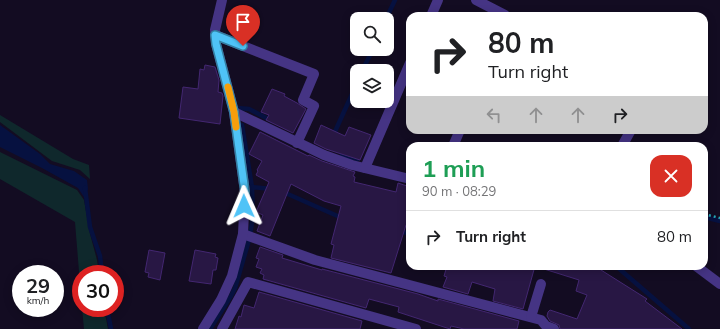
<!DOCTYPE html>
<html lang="en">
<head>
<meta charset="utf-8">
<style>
	body { margin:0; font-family:Mulish,sans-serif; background:#f6f6f6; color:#202124; height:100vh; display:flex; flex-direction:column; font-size:15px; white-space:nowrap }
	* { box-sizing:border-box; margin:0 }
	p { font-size:13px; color:#757577 }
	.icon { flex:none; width:22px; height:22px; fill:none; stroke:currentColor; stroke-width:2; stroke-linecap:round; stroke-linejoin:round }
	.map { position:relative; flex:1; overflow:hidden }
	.side { position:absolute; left:406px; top:142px; width:302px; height:128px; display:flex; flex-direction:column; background:#fff; border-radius:12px; box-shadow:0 2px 10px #0003 }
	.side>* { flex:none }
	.top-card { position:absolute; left:406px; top:12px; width:302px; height:122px; border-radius:12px; box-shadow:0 2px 10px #0003; background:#fff; color:#202124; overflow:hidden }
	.controls { position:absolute; left:350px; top:12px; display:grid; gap:8px }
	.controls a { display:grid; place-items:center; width:44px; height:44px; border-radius:8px; background:#fff; box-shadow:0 2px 10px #0003; font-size:20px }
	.speed { position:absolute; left:12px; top:265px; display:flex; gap:8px; font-size:20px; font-weight:700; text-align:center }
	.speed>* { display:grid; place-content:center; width:52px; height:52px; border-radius:50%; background:#fff; box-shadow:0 2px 10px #0003; line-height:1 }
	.speed small { font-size:10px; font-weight:400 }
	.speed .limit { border:6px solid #d22; background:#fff; color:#111 }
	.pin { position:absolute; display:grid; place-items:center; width:34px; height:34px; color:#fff; margin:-41px -17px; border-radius:50% 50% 50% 0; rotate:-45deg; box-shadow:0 0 4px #0007 }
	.pin .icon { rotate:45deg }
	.me { position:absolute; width:44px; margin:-22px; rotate:359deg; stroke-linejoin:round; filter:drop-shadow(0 0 3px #0008) }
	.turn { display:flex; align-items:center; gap:14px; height:84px; padding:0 16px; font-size:18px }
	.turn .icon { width:52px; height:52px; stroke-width:2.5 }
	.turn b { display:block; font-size:28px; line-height:34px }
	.lanes { display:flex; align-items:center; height:38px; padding:0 16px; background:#0003; justify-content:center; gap:20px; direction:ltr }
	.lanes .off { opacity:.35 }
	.round { display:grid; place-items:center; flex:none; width:42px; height:42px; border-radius:12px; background:#f6f6f6 }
	.overview { display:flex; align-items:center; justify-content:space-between; height:68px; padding:0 16px }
	h1 { font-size:24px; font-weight:700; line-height:30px; color:#1e9e55 }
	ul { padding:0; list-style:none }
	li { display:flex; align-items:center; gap:12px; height:52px; padding:0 16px; border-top:1px solid #e0e0e0 }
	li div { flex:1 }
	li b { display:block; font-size:15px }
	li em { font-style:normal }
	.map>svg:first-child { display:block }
	.green { fill:#0f282c }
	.water { fill:#061140 }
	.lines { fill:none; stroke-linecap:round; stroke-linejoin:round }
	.stream { stroke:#061140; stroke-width:4.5 }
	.building { fill:#281744; stroke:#432771 }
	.path { stroke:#26a8b9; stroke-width:2.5; stroke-dasharray:2 3; stroke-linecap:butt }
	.minor { stroke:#453484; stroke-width:10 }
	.route-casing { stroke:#337fa1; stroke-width:10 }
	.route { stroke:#4fc3f7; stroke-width:7 }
	.slow { stroke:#f59e0b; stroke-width:7 }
</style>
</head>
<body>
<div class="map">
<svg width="720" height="329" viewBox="0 0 720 329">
	<rect width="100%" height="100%" fill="#130c22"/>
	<g class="green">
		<polygon points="0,115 73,159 89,165 90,179 80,170 52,161 0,122"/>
		<polygon points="0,152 77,190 84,200 90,234 97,260 99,274 81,274 81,296 75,222 0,179"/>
		<polygon points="82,308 104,308 108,329 84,329"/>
	</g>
	<polygon class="water" points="0,125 40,154 50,164 74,171 87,180 88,189 84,197 78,188 42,168 0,147"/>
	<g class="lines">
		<g class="stream">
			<polyline points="386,19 395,0"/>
			<polyline points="362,71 373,49"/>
			<polyline points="238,110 238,108 249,109 272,121"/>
			<polyline points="242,125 252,187"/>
			<polyline points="333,136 357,83"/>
			<polyline points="342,155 358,159"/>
			<polyline points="85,188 90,227 100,256 102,274"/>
			<polyline points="281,191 342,218"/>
			<polyline points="704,217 720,221"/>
			<polyline points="398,232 410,233"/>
			<polyline points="616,266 689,329"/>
			<polyline points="107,308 111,329"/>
			<polyline points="210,329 231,296 235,288 249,240 253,217 252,187 272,189"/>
		</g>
	</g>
	<g class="building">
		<polygon points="205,65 215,67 219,80 218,92 222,93 223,96 220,124 179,118 183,87 198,89 200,69 204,70"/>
		<polygon points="272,89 285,94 284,96 297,103 306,109 293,133 266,120 269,115 261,112"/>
		<polygon points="321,125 345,136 349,127 371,135 360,160 326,149 314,143"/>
		<polygon points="260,132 308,156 309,155 322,161 355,172 353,176 355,177 354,182 396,192 398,183 410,187 410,225 406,225 391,273 331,258 334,245 331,244 341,206 324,201 291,184 270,236 257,231 263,215 256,212 269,182 256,175 258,171 257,170 262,161 249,154"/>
		<polygon points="260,247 283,255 282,258 322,270 322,269 418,294 438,301 438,299 519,321 517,329 464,329 451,326 450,329 398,312 399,307 369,299 366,308 263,279 264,275 260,273 262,269 256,267 259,259 256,258"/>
		<polygon points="149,250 165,253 160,280 148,277 149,273 145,272"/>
		<polygon points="195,250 216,254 215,257 218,258 216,270 213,270 211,284 189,281"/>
		<polygon points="447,266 535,266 523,309 493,301 495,289 472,282 468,294 443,287 447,277 444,276"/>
		<polygon points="544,266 602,266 601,270 647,299 645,301 682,329 560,329 559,325 550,321 547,316 548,312 550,310 577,319 587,295 576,291 579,280 544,269"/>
		<polygon points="259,292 362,321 360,329 235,329 239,316 241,317 244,305 254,308"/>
	</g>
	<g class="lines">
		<polyline class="path" points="704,214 720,218"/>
		<g class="minor">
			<polyline points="476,0 505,15 504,16"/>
			<polyline points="431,16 438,0"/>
			<polyline points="215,35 314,74 303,100 314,106 297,143"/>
			<polyline points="234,112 324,155 352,165 410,179"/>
			<polyline points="453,146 460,130"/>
			<polyline points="622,146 631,130"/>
			<polyline points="365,168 410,63"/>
			<polyline points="243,234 315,260 541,320 546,326 554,329"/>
			<polyline points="696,266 720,284"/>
			<polyline points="531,317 541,284"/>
			<polyline points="203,329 221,300 232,276 243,234 245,192 234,112 216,44 215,30 222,0"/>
			<polyline points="222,329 248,282 416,329"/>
		</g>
	</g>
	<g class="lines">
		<g class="route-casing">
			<polyline id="route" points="243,46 215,35 216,44 234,112 245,192 244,206"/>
		</g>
		<use href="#route" class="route"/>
		<polyline class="slow" points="228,87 234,112 236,127"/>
	</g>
</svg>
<div class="controls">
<a><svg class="icon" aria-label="search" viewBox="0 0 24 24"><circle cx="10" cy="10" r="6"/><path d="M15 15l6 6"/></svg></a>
<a><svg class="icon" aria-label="layers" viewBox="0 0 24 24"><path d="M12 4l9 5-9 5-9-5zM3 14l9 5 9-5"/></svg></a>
</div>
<div class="speed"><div>29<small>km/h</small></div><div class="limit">30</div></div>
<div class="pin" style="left:243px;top:46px;background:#d93025"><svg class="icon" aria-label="arrive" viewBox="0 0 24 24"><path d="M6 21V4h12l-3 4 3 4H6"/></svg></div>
<svg class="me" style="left:244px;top:206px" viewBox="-20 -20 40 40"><path d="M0-17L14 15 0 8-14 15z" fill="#4fc3f7" stroke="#fff" stroke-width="4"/></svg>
<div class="top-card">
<div class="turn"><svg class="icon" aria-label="right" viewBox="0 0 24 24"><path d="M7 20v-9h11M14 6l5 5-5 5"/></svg><div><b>80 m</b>Turn right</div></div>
<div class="lanes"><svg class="icon off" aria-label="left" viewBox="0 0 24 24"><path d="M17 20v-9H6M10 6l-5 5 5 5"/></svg><svg class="icon off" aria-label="ahead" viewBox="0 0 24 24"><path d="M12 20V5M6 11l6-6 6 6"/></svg><svg class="icon off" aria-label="ahead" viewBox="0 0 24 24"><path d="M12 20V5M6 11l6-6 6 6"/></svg><svg class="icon" aria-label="right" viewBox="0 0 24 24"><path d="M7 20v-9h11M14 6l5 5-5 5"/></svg></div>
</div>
<section class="side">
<div class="overview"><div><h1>1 min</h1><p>90 m · 08:29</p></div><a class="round" style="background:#d93025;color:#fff"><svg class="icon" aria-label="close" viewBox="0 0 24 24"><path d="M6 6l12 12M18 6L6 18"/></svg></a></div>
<ul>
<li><svg class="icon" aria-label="right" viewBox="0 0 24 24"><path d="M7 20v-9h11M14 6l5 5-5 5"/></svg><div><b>Turn right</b></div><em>80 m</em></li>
</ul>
</section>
</div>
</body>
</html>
